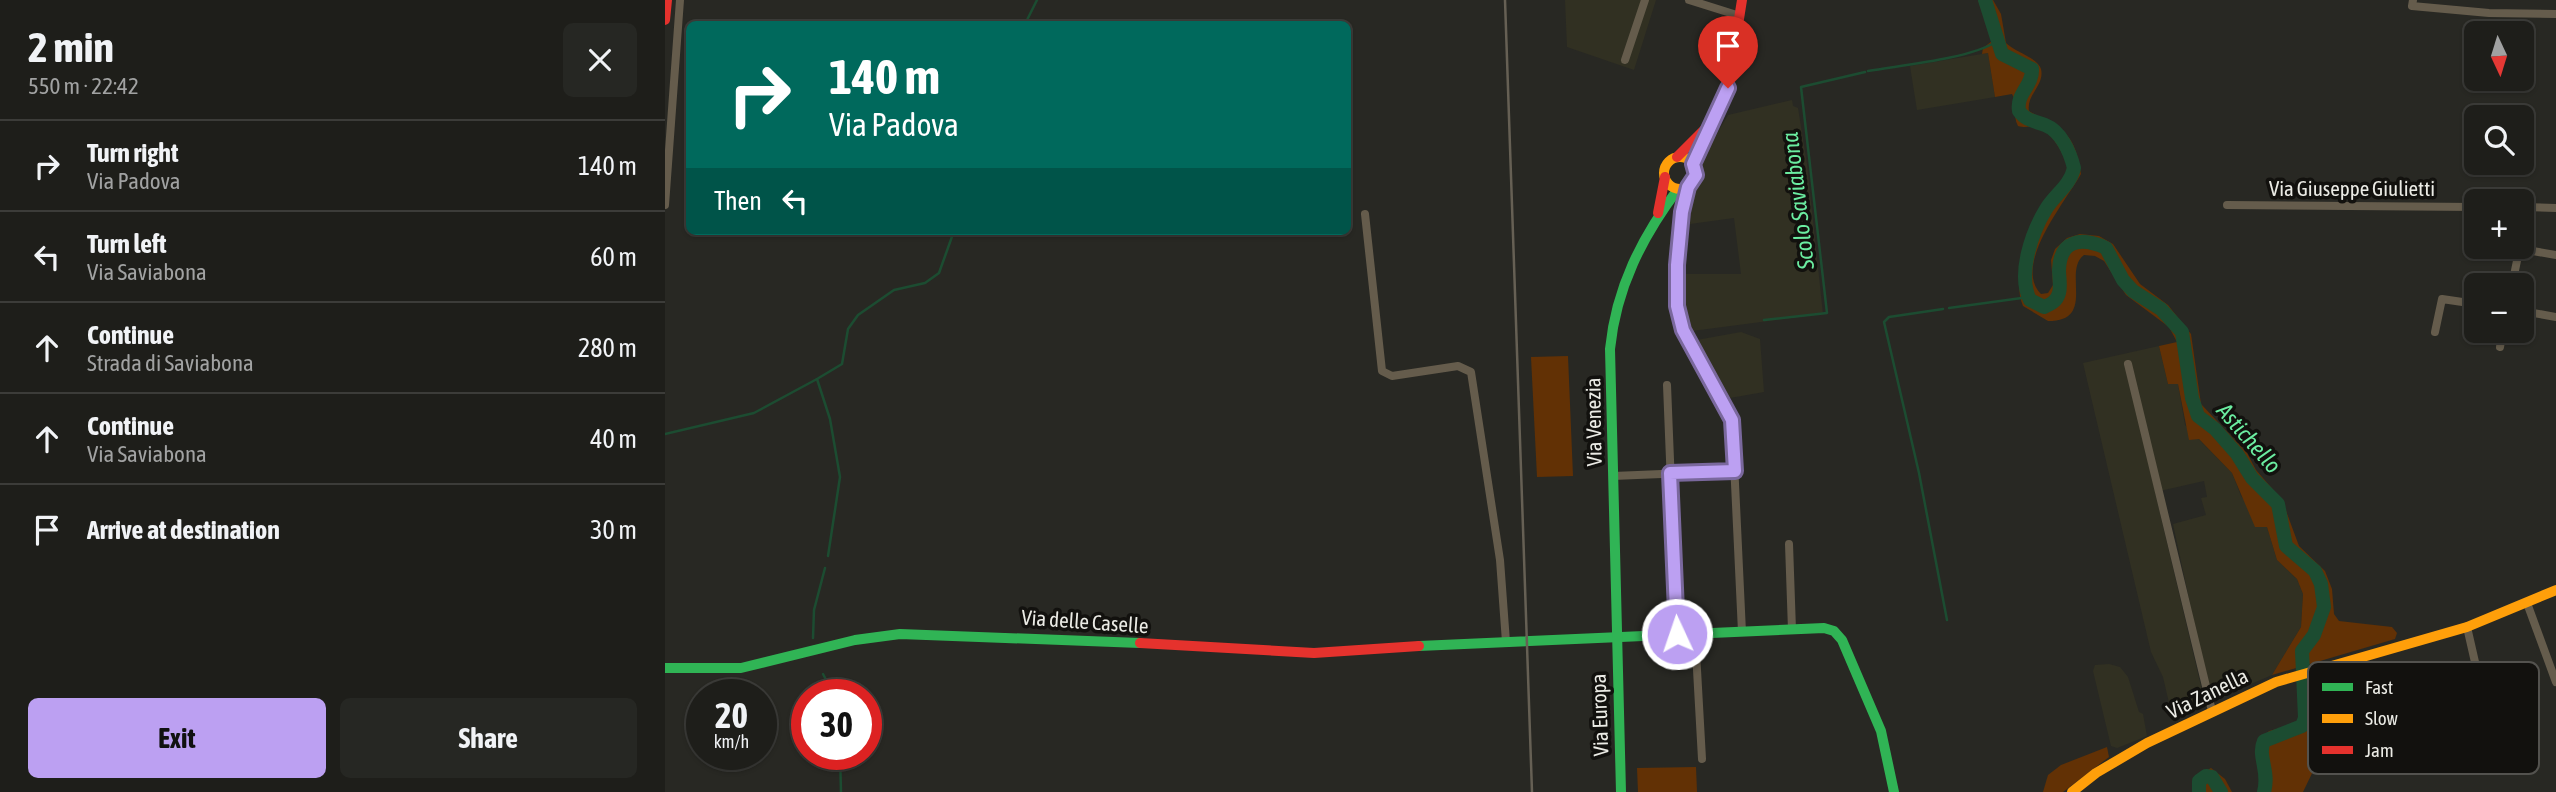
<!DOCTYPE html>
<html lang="en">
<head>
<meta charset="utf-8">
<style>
	body { margin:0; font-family:"Asap Condensed",sans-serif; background:#262723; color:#f1f3f6; height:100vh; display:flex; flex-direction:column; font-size:26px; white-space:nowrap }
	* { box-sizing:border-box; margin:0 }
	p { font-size:23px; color:#a1a2a2 }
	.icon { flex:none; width:38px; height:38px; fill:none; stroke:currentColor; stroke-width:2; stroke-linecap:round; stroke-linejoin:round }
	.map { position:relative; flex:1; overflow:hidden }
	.sheet { display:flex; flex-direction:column; background:#1e1e1a; width:665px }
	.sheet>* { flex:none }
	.top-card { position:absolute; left:21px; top:21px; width:665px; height:214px; border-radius:10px; box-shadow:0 2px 5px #0004,0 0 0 2px #3c3c39; background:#00695c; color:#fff; overflow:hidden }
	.needle { width:46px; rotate:176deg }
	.fabs { position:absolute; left:1799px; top:21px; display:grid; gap:14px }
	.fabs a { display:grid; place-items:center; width:70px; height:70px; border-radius:10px; background:#1e1e1a; box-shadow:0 2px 5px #0004,0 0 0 2px #3c3c39; font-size:35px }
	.speed { position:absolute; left:21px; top:679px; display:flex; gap:14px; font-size:35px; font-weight:700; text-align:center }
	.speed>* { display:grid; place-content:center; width:91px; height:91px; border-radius:50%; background:#1e1e1a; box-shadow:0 2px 5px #0004,0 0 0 2px #3c3c39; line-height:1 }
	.speed small { font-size:18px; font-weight:400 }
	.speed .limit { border:10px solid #d22; background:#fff; color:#111 }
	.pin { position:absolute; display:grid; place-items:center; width:60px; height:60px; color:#fff; margin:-72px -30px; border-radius:50% 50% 50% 0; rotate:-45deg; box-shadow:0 0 7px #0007 }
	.pin .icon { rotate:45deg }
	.me { position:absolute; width:77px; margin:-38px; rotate:357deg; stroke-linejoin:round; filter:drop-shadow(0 0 5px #0008) }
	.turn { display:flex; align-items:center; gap:24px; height:147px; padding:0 28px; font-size:32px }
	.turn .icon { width:91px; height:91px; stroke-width:2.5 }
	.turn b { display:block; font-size:49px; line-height:60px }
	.then { display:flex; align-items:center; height:66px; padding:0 28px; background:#0003; gap:14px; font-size:26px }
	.round { display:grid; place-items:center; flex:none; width:74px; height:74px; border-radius:10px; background:#262723 }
	.summary { display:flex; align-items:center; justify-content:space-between; height:119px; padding:0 28px }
	h1 { font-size:42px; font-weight:700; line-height:52px }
	.cta { display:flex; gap:14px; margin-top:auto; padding:14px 28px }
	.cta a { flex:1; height:80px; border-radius:10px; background:#bca0f2; color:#111; font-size:28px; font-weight:700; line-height:80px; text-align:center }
	.cta a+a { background:#262723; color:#f1f3f6 }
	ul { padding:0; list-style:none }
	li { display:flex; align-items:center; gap:21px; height:91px; padding:0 28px; border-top:2px solid #3c3c39 }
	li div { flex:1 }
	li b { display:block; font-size:26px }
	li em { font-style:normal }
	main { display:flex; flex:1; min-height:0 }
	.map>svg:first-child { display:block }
	.built { fill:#313022 }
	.green { fill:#623105 }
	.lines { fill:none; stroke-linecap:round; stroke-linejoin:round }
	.stream { stroke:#1c4c31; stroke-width:2.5 }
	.river { stroke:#1c4c31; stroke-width:14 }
	.street { stroke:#655c4c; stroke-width:8 }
	.fast { stroke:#30b455; stroke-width:10 }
	.slow { stroke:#ff9f0a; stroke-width:10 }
	.jam { stroke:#e5322d; stroke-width:10 }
	.rail { stroke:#666054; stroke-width:2.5 }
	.route-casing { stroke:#7a689d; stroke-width:18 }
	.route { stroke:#bca0f2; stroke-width:12 }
	.labels { text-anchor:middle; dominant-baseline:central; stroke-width:7; stroke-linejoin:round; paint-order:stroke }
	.street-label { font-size:21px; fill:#ebebe5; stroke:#12110e }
	.water-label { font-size:23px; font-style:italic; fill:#6beda1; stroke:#12110e }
	.key { fill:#12110e; stroke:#53524e; stroke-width:2 }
	.key-label { font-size:19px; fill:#ebebe5 }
</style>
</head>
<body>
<main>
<section class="sheet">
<div class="summary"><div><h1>2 min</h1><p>550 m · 22:42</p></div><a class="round"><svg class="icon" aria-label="close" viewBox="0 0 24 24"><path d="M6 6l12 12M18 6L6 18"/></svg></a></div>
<ul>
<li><svg class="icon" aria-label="right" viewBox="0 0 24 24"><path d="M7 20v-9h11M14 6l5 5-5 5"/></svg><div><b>Turn right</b><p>Via Padova</p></div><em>140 m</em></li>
<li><svg class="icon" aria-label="left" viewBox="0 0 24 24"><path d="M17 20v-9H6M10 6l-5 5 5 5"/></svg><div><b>Turn left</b><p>Via Saviabona</p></div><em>60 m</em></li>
<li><svg class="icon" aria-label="ahead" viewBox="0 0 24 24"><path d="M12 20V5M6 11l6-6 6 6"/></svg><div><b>Continue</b><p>Strada di Saviabona</p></div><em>280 m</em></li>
<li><svg class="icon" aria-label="ahead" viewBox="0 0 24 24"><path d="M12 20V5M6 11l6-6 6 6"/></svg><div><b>Continue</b><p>Via Saviabona</p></div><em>40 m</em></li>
<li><svg class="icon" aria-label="arrive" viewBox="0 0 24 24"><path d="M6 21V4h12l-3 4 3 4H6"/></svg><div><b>Arrive at destination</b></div><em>30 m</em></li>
</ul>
<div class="cta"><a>Exit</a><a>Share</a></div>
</section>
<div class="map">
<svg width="1891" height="792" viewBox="0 0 1891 792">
	<rect width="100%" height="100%" fill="#282823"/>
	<g class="built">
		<polygon points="900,0 991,0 969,70 902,47"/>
		<polygon points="1323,53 1330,97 1252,110 1245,66"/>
		<polygon points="1127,100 1128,106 1133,108 1142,164 1158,314 1027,331 1018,302 1021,274 1076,274 1069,218 1025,224 1028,174 1063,115"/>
		<polygon points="1076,332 1095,339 1099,392 1065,398 1026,341"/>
		<polygon points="1494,346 1503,384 1513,384 1520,425 1567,473 1576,496 1602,527 1612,560 1632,579 1638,594 1636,627 1607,675 1546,701 1508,524 1541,515 1536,498 1542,497 1539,481 1490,492 1539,699 1538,706 1508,720 1498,677 1486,652 1418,363"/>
		<polygon points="1444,664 1455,667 1463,677 1474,712 1478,714 1482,736 1452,748 1446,746 1428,671 1430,665"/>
	</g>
	<g class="green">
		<path d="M1313,0H1328L1336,14L1341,43C1350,52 1373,58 1376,69C1380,85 1361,95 1364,111C1398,132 1409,129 1416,174C1401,201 1347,265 1376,294L1383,293L1388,285L1386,260L1390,249L1402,238L1415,234L1434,236L1448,244L1475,284L1503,305L1526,334L1536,404L1582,453L1591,470L1617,500L1634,546L1660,571L1667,589L1669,614L1674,621L1727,627L1732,633L1730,639L1607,675L1636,627L1638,594L1632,579L1612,560L1602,527H1590L1567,473L1534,439L1524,440L1513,384H1503L1494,346L1512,342L1504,327L1461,295L1439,261L1430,256L1419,255C1397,271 1432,321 1383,321L1358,306C1346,278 1364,231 1378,205C1386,191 1402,188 1404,171C1400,156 1387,129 1370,127C1364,126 1360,128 1353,126C1347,115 1353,104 1347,94L1330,97L1323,53L1317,54L1318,48L1327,41Z"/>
		<polygon points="903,356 908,476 872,477 866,357"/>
		<polygon points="1701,660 1686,698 1679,707 1638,792 1593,792 1598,774 1593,742 1604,731 1630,724 1636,715 1633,679"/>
		<polygon points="1442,747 1444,757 1398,792 1378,792 1383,775 1396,765"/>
		<polygon points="1031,767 1032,792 973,792 972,768"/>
		<polygon points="1546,768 1560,779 1567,792 1530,792 1537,773"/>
	</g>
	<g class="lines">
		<g class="stream">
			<polyline points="360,24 372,0"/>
			<path d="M1203,71C1237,65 1303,59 1331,42"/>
			<polyline points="1284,308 1364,297"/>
			<polyline points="1278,309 1224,317 1219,322 1254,473 1282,620"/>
			<polyline points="1099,320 1162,313 1136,87 1200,72"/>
			<polyline points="152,379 177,364 183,329 193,315 229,290 260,283 274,273 289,231"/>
			<polyline points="0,434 89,413 152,379 165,419 175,477 163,556"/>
			<polyline points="148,638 149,610 160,568"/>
			<polyline points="158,674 169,695"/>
			<polyline points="175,754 176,792"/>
		</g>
		<g class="river">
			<path d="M1320,0L1337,54L1367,69C1368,86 1351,93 1354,111C1361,121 1370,121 1380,125C1396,131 1405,152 1409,168C1405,186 1390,194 1381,209C1367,232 1352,274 1365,300L1379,307C1386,304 1392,301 1394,293C1396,286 1394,277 1394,270C1395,239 1417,237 1441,248L1458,280L1468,291L1496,309L1517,332L1527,398L1533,416L1550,429L1572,454L1587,478L1613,504L1621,546L1650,571L1656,584L1659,607L1649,635L1637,651L1640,718L1637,726L1599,741C1592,756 1605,771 1599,792"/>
			<polyline points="1534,792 1534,781 1541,776 1547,777 1556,792"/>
		</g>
		<g class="street">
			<polyline points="1024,0 1075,16"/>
			<polyline points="1748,0 1747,6 1824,13 1891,14"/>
			<polyline points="960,60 980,0"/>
			<polyline points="1023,187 1012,265 1012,306 1018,330 1067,420 1077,632"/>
			<polyline points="0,205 15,0"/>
			<polyline points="1562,205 1811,207"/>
			<polyline points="1857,207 1891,208"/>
			<polyline points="700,214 717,371 727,376 793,366 806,372 835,560 841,642"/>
			<polyline points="1857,235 1862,207"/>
			<polyline points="1847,285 1854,251 1862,250 1891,255"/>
			<polyline points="1857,311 1891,317"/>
			<polyline points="1770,332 1777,299 1811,304"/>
			<polyline points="1835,347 1838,331"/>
			<polyline points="1463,364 1547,711"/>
			<polyline points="1002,385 1012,634"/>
			<polyline points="948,476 1070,471"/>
			<polyline points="1124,544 1127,630"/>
			<polyline points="1862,603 1891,682"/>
			<polyline points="1802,627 1823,719"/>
			<polyline points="1030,634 1037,759"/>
		</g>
		<g class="fast">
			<polyline points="754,646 1159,628 1169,631 1177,640 1216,731 1229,792"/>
			<polyline points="0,668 76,668 190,640 235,634 475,643"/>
			<path d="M956,792L945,349C951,288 977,237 1013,189"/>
		</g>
		<g class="slow">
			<circle cx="1015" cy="173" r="16"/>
			<polyline points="1407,792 1431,773 1482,743 1611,682 1802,627 1891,590"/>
		</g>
		<g class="jam">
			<polyline points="0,20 2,0"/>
			<polyline points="1012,157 1040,129"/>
			<polyline points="1028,164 1063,88 1077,0"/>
			<polyline points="993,213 1000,177"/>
			<polyline points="475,643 649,653 754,646"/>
		</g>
		<polyline class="rail" points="840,0 867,792"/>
	</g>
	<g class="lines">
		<g class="route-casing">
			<polyline id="route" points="1012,634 1005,473 1070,471 1067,420 1018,330 1012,306 1012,265 1017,212 1023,187 1031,175 1028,164 1063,88"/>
		</g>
		<use href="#route" class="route"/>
	</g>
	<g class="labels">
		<g class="street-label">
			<text x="1687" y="188">Via Giuseppe Giulietti</text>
			<text transform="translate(928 422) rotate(-91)">Via Venezia</text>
			<text transform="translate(420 621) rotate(4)">Via delle Caselle</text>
			<text transform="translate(1542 693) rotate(-26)">Via Zanella</text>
			<text transform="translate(934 715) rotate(-92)">Via Europa</text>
		</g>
		<g class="water-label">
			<text transform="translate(1133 201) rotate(-97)">Scolo Saviabona</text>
			<text transform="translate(1584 438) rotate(49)">Astichello</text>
		</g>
	</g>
	<rect x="1643" y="662" width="231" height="112" rx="10" class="key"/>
	<rect x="1657" y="683" width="31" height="8" fill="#30b455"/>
	<rect x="1657" y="714" width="31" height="9" fill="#ff9f0a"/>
	<rect x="1657" y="746" width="31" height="8" fill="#e5322d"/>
	<g class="key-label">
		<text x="1700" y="694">Fast</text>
		<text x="1700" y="725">Slow</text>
		<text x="1700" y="757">Jam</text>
	</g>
</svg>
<div class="fabs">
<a><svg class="needle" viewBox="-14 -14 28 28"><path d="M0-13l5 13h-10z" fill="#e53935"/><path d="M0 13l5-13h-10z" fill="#a1a2a2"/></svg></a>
<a><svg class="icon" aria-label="search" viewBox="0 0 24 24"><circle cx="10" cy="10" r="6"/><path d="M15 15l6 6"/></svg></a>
<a>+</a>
<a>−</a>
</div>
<div class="speed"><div>20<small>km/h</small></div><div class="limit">30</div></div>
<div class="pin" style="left:1063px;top:88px;background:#d93025"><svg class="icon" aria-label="arrive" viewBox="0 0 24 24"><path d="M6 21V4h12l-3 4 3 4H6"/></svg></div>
<svg class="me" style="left:1012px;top:634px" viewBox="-20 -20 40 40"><circle r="17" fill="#bca0f2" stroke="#fff" stroke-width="3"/><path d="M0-11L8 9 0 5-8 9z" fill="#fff"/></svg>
<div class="top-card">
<div class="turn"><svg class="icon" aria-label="right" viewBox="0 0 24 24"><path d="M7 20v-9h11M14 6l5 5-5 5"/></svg><div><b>140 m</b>Via Padova</div></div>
<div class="then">Then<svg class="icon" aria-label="left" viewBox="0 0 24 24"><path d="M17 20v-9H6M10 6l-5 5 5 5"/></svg></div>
</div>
</div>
</main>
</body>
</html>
